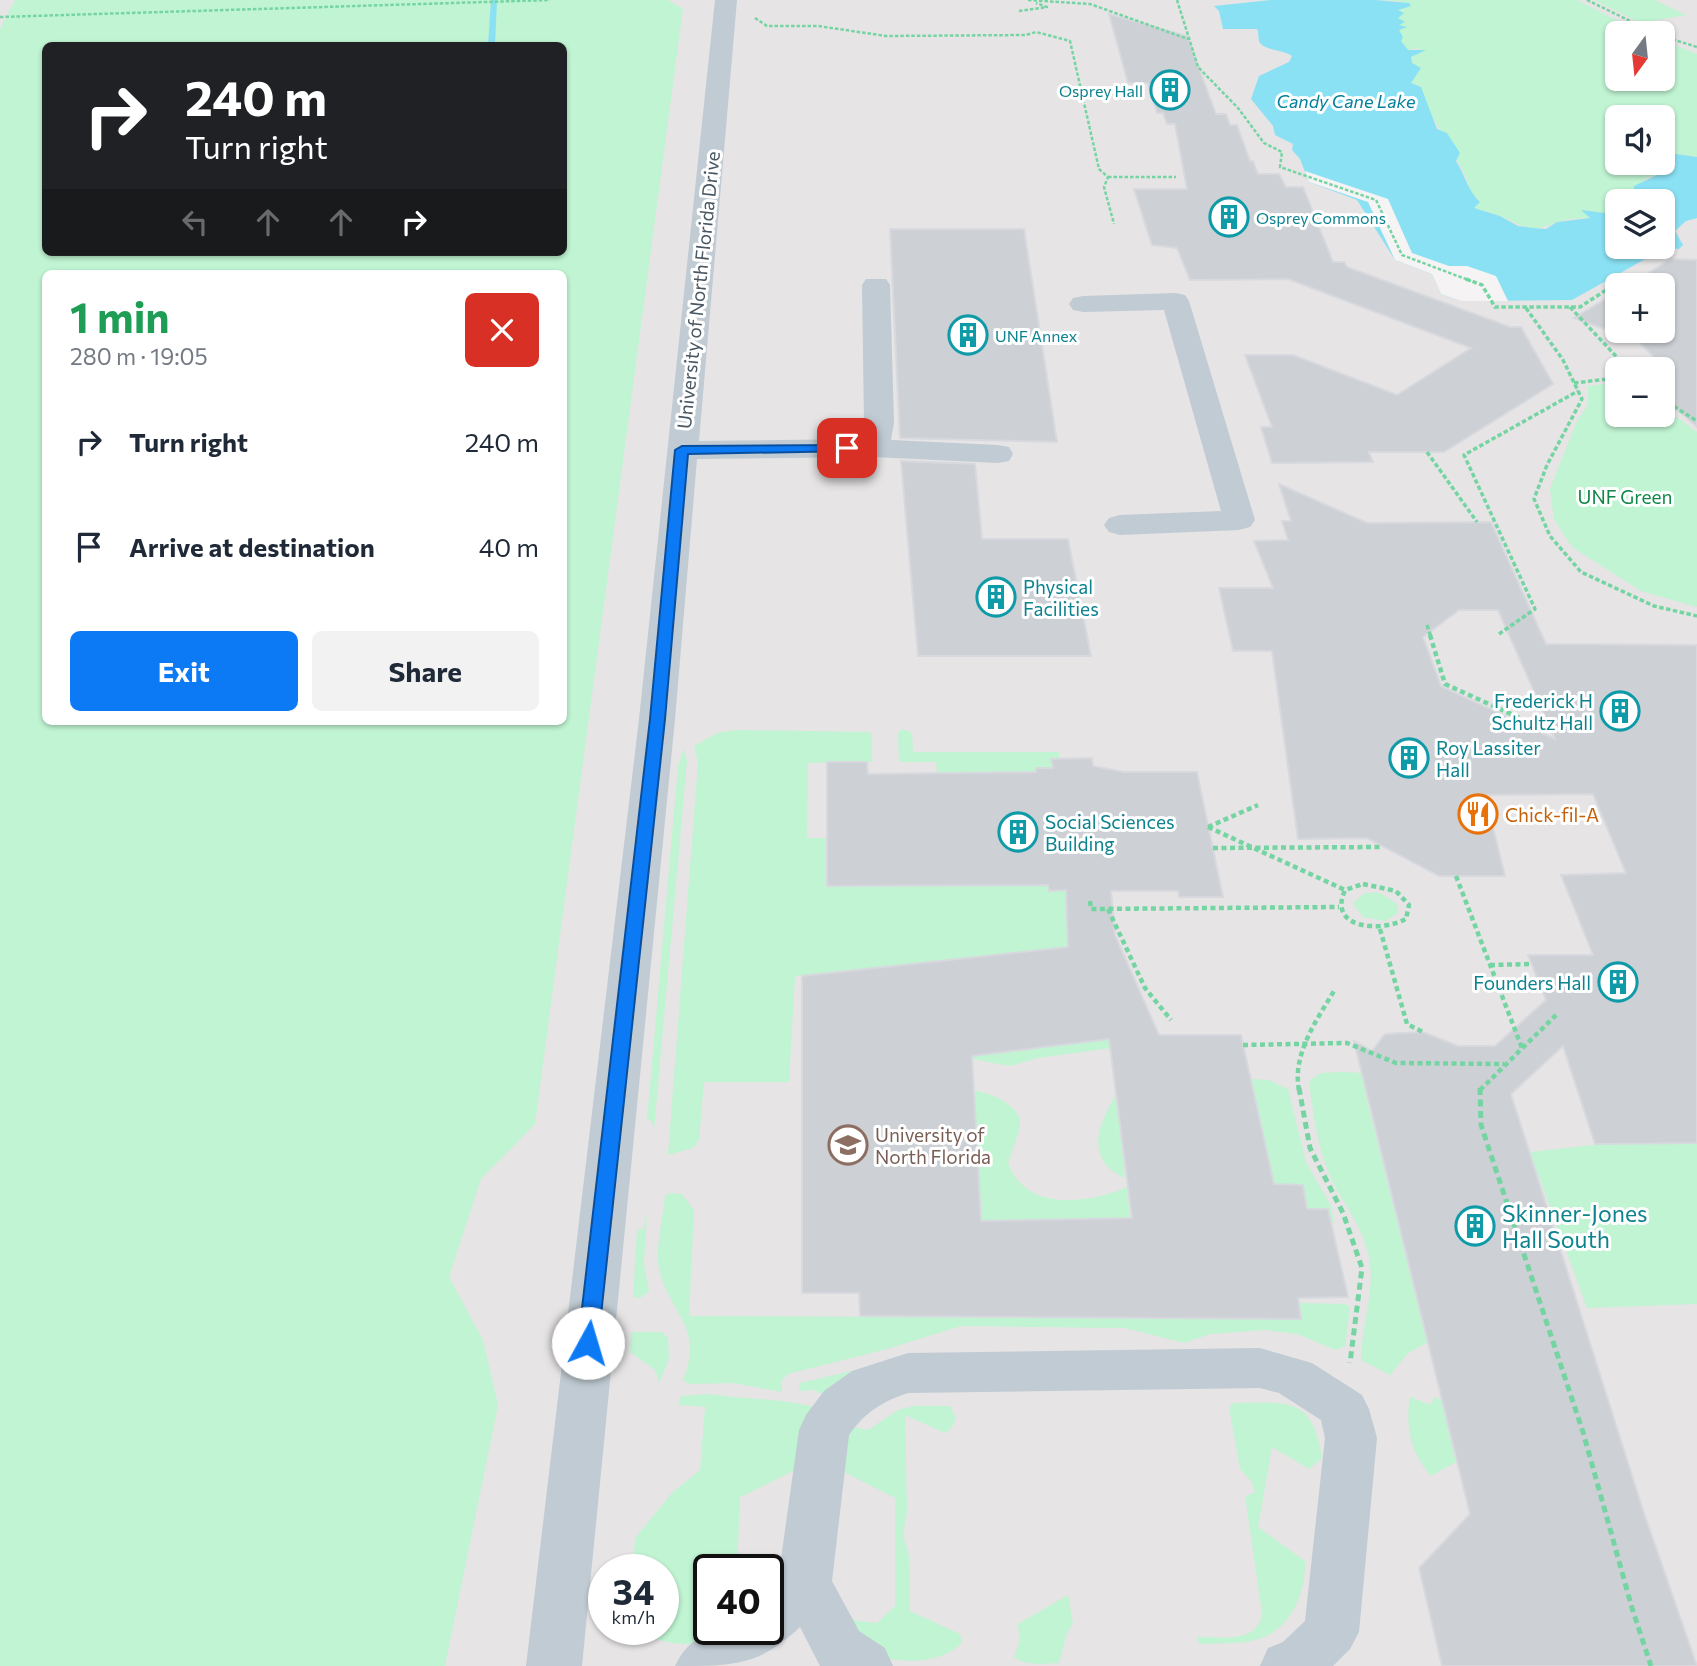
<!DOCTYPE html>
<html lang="en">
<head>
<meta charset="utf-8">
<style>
	body { margin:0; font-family:Commissioner,sans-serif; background:#f2f2f3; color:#1f2937; height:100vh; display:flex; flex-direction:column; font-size:26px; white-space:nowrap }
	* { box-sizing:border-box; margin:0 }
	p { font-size:23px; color:#747a83 }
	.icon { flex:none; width:38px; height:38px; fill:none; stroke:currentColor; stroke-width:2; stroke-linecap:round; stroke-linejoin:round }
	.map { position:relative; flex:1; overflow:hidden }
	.panel { position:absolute; left:42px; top:270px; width:525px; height:455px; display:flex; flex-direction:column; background:#fff; border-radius:10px; box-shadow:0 2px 5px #0004 }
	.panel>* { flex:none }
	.banner { position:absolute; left:42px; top:42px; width:525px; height:214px; border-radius:10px; box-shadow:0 2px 5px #0004; background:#202124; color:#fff; overflow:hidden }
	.needle { width:46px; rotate:195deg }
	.controls { position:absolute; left:1605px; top:21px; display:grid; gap:14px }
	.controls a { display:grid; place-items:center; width:70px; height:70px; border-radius:10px; background:#fff; box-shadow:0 2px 5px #0004; font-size:35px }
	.speed { position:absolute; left:588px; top:1554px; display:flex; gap:14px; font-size:35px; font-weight:700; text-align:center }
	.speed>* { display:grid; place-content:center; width:91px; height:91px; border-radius:50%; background:#fff; box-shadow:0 2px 5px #0004; line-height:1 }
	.speed small { font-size:18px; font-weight:400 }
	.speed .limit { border:4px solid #111; border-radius:10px; background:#fff; color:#111 }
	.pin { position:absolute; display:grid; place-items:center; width:60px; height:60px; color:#fff; margin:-30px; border-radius:14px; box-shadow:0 4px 10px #0006 }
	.me { position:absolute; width:77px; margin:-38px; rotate:6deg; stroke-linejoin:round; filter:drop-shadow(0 0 5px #0008) }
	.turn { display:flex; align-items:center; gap:24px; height:147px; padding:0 28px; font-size:32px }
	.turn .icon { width:91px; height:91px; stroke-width:2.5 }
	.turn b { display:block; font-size:49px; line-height:60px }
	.lanes { display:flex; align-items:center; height:66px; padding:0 28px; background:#0003; justify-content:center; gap:35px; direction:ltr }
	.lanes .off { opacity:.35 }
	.round { display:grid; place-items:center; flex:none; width:74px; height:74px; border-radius:10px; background:#f2f2f3 }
	.headline { display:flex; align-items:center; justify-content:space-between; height:119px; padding:0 28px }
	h1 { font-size:42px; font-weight:700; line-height:52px; color:#1e9e55 }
	.cta { display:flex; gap:14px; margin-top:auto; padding:14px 28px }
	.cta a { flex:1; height:80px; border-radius:10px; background:#0d7af5; color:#fff; font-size:28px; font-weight:700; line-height:80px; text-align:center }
	.cta a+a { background:#f2f2f3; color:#1f2937 }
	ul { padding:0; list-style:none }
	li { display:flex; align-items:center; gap:21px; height:105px; padding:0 28px }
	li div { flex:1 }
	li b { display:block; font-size:26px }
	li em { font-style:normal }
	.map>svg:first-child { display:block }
	.education { fill:#e6e4e5; fill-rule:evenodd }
	.green { fill:#c0f4d2; fill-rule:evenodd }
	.water { fill:#8ae1f4; fill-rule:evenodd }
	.pier { fill:#f5f3f3 }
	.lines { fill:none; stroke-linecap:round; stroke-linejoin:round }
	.stream { fill:#8ae1f4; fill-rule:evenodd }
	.building { fill:#cdd0d5; stroke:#d7d9de; stroke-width:2; fill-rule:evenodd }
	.path-far3 { stroke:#74d5a3; stroke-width:2.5; stroke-dasharray:3.5 2; stroke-linecap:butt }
	.path-far2 { stroke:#74d5a3; stroke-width:3.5; stroke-dasharray:4.5 2.5; stroke-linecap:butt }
	.path-far1 { stroke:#74d5a3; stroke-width:4.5; stroke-dasharray:5 3.5; stroke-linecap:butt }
	.path { stroke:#74d5a3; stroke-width:5; stroke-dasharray:7 4.5; stroke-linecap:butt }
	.minor { fill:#c0cbd3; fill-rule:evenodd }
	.path-bridge { stroke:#74d5a3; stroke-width:4.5; stroke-dasharray:5 3.5; stroke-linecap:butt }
	.route { fill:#0d7af5; stroke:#084f9f; stroke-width:2 }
	.labels { text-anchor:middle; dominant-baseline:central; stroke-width:6; stroke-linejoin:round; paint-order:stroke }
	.far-culture-label { font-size:16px; fill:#0d838f; stroke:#fff; text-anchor:start }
	.far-water-label { font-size:18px; font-style:italic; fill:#03809b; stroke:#fff }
	.street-label { font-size:19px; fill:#495762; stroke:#fff }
	.park-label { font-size:19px; fill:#108747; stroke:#fff }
	.culture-label { font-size:19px; fill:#0d838f; stroke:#fff; text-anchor:start }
	.food-label { font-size:19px; fill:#c56008; stroke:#fff; text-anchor:start }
	.education-label { font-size:19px; fill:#785e54; stroke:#fff; text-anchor:start }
	.near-culture-label { font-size:23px; fill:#0d838f; stroke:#fff; text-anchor:start }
</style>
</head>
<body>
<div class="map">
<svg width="1697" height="1666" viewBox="0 0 1697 1666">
	<rect width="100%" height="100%" fill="#f5f3f3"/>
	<path class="education" d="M0,0H1697V1666H0ZM1617,33H1662V79H1617ZM46,46H564V252H46ZM1617,117H1662V163H1617ZM1617,201H1662V247H1617ZM46,273H564V721H46ZM1617,285H1662V331H1617ZM1617,369H1662V415H1617ZM604,1570H663V1629H604ZM709,1570H768V1629H709Z"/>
	<g class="green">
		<path d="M15,0H668L683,9L535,1124L481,1179L449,1277L483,1340L498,1405L445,1666H0V29ZM46,46H564V252H46ZM46,273H564V721H46Z"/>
		<path d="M1375,0H1577L1643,33H1617V79H1662L1663,40L1697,54V157L1669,153L1663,159L1662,117H1617V163H1660L1655,169L1657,175L1646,178L1634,197H1617L1613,214L1583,211L1591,217C1581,219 1567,218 1558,222C1529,233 1527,228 1501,216C1492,213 1483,212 1474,208C1470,164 1432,131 1421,87L1411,83V57L1420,48L1408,50L1400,41L1399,30L1405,28L1398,25L1397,10L1410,6L1399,1Z"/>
		<polygon points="1594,0 1654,0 1686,15 1641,23"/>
		<polygon points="1617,382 1617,415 1662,415 1663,407 1697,432 1697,607 1641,591 1572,547 1554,519 1550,489 1577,421 1588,405 1588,386"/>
		<polygon points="903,729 912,733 913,752 1059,752 1059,759 1052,759 1053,768 1037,768 1036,772 937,773 936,762 899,762 898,733"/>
		<polygon points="738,730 869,732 872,735 872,762 808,763 807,838 827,838 1048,885 1049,891 1066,890 1115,942 795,976 789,1082 704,1082 699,1140 693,1148 668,1155 698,762 694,746 720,732"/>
		<polygon points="684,749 687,761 654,1130 651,1120 647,1120 678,766"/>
		<polygon points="1365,893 1380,893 1397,904 1398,913 1385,921 1363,917 1353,903"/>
		<polygon points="1110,1039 1111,1048 1038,1058 1010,1066 962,1057"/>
		<path d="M1339,1072L1364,1073L1381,1080L1365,1092L1427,1343L1408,1353L1390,1375L1361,1360C1361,1324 1377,1290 1368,1253C1362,1229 1349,1211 1337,1190C1318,1155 1314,1119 1309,1081L1321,1073Z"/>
		<polygon points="1251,1079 1269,1080 1288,1089 1306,1162 1331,1206 1334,1222 1331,1223 1328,1209 1307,1209 1274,1184"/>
		<path d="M973,1090C994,1095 1007,1099 1020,1117L1019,1131L1008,1163C1026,1212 1088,1204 1127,1187L1130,1218L981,1221Z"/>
		<path d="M1116,1095L1125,1178C1085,1161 1097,1125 1116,1095Z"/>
		<polygon points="1610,1143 1697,1143 1697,1304 1587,1308 1530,1152"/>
		<path d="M671,1193L682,1194L694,1210L689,1316L1301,1319L1298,1303L1345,1304L1350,1307L1345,1346L1336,1350L1297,1334L1265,1330L1210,1334L1184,1343L1125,1328L961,1326L887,1349L788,1374L782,1380V1392L734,1383L689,1384L683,1380C703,1330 675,1318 661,1277C653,1254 663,1219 665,1195Z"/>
		<polygon points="647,1214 644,1263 649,1291 640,1298 633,1297 637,1230 643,1229"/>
		<polygon points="631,1332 662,1332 668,1338 669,1359 659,1383 655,1370 630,1352"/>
		<polygon points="873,1366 828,1397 814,1390 799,1391 800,1383"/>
		<path d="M710,1394C736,1399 799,1399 817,1409L799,1468L740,1497L737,1570H709V1629H735C705,1650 665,1648 636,1629H663V1570H633L635,1538L672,1493L700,1470L705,1407L678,1405L681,1396Z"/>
		<path d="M1410,1397L1431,1405L1434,1397L1441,1400L1456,1462L1431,1476C1411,1453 1405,1428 1410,1397Z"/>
		<path d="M1233,1403C1287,1403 1312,1394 1322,1458L1309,1469L1272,1447L1258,1527L1305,1561C1306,1595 1289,1634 1251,1641C1235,1644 1218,1643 1201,1644L1197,1642V1637C1222,1637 1258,1644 1262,1613L1245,1496L1255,1492L1251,1481L1240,1469L1229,1408Z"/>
		<path d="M914,1406H950L956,1418L952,1427L945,1433L905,1415L907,1512L903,1535L909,1555L910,1611L960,1634L962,1642C943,1666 887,1666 863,1648C855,1640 849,1624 843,1614L857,1621L877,1623L895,1606V1498L840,1470L843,1441L853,1427L868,1430L898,1410Z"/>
		<path d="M1068,1595L1073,1624L1067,1633L1059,1663C1044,1664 1024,1666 1014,1657L1020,1641L1018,1624Z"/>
	</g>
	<path class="water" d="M1271,0H1375L1409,3L1411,6L1398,10L1404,13L1398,18L1405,22L1399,25L1407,27L1399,30L1403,37L1401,41L1408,50H1426L1411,57L1412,63L1421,68L1411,83L1421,87L1437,129L1447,133L1460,153L1456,161C1465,175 1468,191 1480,202L1474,208L1500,216L1518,226L1533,228L1546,229L1557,222L1590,218L1581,210L1613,214L1615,210L1606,199L1633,197L1634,186L1657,175L1655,169L1669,153L1697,157V218L1686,221L1675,231L1683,245L1679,249L1665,248L1572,300L1461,301L1441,294L1432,274L1395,260L1357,200L1309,182L1300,159L1292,150L1293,144L1275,135L1273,126L1251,99L1259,76L1289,62L1292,56C1284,50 1262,50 1259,41C1258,37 1259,33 1257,29H1223L1219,11L1214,6ZM1617,201H1662V247H1617Z"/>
	<polygon class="pier" points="1305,171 1388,199 1412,253 1449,266 1467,266 1496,276 1508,301 1461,301 1441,294 1432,274 1395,260 1368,202 1309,182"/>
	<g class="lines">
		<polygon class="stream" points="491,0 497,0 495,46 488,46"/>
	</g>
	<g class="building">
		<polygon points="1109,14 1187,36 1216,114 1226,114 1230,125 1237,125 1250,161 1253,161 1258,174 1279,174 1286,187 1303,187 1333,262 1344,262 1347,267 1510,327 1521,327 1553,384 1444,452 1369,452 1373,462 1272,463 1261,427 1272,427 1245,355 1293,355 1397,395 1471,348 1288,279 1190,280 1177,248 1152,245 1134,189 1187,189 1175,124 1167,124 1163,113 1157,113 1148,83 1128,83"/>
		<polygon points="890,229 1024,229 1057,442 900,438"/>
		<polygon points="1671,259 1697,260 1697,427 1662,396 1662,365 1638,341 1574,318 1617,292 1617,331 1662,331 1662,285 1629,285"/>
		<polygon points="901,461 975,464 982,539 1068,539 1091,656 918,656"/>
		<path d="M1279,484L1367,523L1491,522L1546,644L1697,645V1143L1595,1144L1563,1046L1511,1094L1643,1510L1697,1666H1442L1419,1568L1470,1514L1354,1041L1372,1051L1385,1034L1423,1032L1458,1046H1495L1546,1000L1528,955H1593L1561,875L1626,873L1593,794L1485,795L1505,876H1439L1367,838L1298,839L1272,651H1233L1219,588H1273L1254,541L1288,540L1282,521H1291ZM1459,610H1498L1555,739L1441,686L1423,637Z"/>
		<path d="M1092,758L1093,766L1124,772H1197L1223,897H1179L1178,891H1111L1115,935L1159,1035H1241L1274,1184L1303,1185L1307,1209H1328L1348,1297L1298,1298L1301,1319L860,1316L859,1293H802V976L1068,947L1066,890L1049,891L1048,885L827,886V762H867L868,774L1036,772V768H1053L1051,759ZM1109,1039L1132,1218L981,1221L972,1056Z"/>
	</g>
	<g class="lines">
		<g class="path-far3">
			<polyline points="1028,0 1090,4 1188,39"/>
			<polyline points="1177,0 1198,67 1238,108 1264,143 1282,152 1280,167 1376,200 1402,255 1471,281"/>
			<polyline points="1587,0 1655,33"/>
			<polyline points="1019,11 1047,7 1036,3"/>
			<polyline points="0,17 550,0"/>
			<polyline points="755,18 767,26 818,26 886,36 1026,35 1036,32 1070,41 1099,169 1108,177 1104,187 1114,224"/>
			<polyline points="1662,36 1697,47"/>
			<polyline points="1108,177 1176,177"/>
			<polyline points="1620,281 1626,277 1644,277"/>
		</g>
		<g class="path-far2">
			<polyline points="1466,279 1482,285 1495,307 1580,307 1623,279"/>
			<polyline points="1570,307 1628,369"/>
			<polyline points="1526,308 1563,360 1582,399 1547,465 1534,499 1550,536 1581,572 1654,606 1697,616"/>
			<polyline points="1574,383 1617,378"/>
			<polyline points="1662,399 1697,421"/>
			<polyline points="1427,452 1477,522"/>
			<polyline points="1427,625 1431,637"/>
			<polyline points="1499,634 1535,609 1464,455 1578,391"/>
		</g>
		<g class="path-far1">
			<polyline points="1430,635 1445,684 1522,719"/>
			<polyline points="1208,827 1345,890"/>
			<polyline points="1208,827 1258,805"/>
			<polyline points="1456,876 1522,1048"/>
			<path d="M1363,884L1396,891L1409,905L1406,919C1382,932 1327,930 1345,890Z"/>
			<polyline points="1090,901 1091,909 1339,907"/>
			<polyline points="1108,909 1145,988 1171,1020"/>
			<polyline points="1380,929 1407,1024 1423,1032"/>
			<polyline points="1490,965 1532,964"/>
			<path d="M1299,1090C1292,1055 1316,1021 1334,991"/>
			<polyline points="1480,1090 1556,1015"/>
		</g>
		<g class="path">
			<polyline points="1299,1088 1310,1148 1343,1213 1362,1268 1350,1363"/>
			<polyline points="1480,1088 1481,1125 1583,1432 1632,1608 1651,1666"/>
		</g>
		<g class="minor">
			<polygon points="715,0 737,0 699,441 861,439 864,423 862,285 866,279 886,279 890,285 894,423 891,440 998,445 1009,447 1013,454 1009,461 998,463 874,457 697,459 675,719 582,1666 526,1666 639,719"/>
			<polygon points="1175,293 1185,295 1189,301 1255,520 1250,527 1239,530 1120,535 1109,532 1104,525 1109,518 1120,515 1221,511 1164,310 1083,312 1073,310 1069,304 1073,298 1083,296"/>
			<path d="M1260,1348L1312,1363L1362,1395L1369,1409L1377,1438L1359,1632L1350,1649L1333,1666H1260L1268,1648L1283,1642L1305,1621L1325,1438L1321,1420L1279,1393L1260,1388L908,1393C883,1401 864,1413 849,1435L832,1581L859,1631L885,1648L893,1666H820L800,1627C759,1666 734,1666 675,1666C694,1625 729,1629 768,1629V1586L779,1573L799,1430L806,1415L824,1391L852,1371L908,1353Z"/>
		</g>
		<g class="path-bridge">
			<polyline points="1213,848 1383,847"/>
			<polyline points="1243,1045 1347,1043 1396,1063 1504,1064"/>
		</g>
	</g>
	<polygon class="route" points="847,445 852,446 852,451 688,454 665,719 598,1343 595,1349 580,1349 578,1343 650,719 675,450 682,446"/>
	<defs>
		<g id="building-ring" transform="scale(2.0125)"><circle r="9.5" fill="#fff" stroke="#0f9aa8" stroke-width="1.5"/><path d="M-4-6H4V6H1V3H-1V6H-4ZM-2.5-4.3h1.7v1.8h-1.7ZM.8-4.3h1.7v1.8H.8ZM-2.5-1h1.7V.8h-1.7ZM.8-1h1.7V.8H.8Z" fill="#0f9aa8"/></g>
		<g id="restaurant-ring" transform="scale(2.0125)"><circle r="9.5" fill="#fff" stroke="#e8710a" stroke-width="1.5"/><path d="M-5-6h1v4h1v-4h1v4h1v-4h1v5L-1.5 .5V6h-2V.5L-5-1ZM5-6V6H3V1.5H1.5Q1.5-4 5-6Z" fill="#e8710a"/></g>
		<g id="university-ring" transform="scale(2.0125)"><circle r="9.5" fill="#fff" stroke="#8d6e63" stroke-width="1.5"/><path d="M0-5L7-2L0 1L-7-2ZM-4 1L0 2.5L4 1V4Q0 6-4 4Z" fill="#8d6e63"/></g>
	</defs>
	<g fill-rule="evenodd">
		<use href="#building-ring" x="1170" y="90"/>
		<use href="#building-ring" x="1229" y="217"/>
		<use href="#building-ring" x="968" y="335"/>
		<use href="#building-ring" x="996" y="597"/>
		<use href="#building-ring" x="1620" y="711"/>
		<use href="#building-ring" x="1409" y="758"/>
		<use href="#restaurant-ring" x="1478" y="814"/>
		<use href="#building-ring" x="1018" y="832"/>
		<use href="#building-ring" x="1618" y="982"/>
		<use href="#university-ring" x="848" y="1145"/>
		<use href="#building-ring" x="1475" y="1226"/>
	</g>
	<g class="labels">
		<g class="far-culture-label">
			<text x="1143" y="90" text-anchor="end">Osprey Hall</text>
			<text x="1256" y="217">Osprey Commons</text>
			<text x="995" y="335">UNF Annex</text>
		</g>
		<g class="far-water-label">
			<text x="1346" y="101">Candy Cane Lake</text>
		</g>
		<g class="street-label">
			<text transform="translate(698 290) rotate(-84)">University of North Florida Drive</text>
		</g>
		<g class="park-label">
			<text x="1625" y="496">UNF Green</text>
		</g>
		<g class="culture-label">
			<text x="1023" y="586">Physical<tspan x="1023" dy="22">Facilities</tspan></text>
			<text x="1593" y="700" text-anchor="end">Frederick H<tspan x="1593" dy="22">Schultz Hall</tspan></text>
			<text x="1436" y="747">Roy Lassiter<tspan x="1436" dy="22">Hall</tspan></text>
			<text x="1045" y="821">Social Sciences<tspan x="1045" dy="22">Building</tspan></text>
			<text x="1591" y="982" text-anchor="end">Founders Hall</text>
		</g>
		<g class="food-label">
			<text x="1505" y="814">Chick-fil-A</text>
		</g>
		<g class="education-label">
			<text x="875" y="1134">University of<tspan x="875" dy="22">North Florida</tspan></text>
		</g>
		<g class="near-culture-label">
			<text x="1502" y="1213">Skinner-Jones<tspan x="1502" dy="26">Hall South</tspan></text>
		</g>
	</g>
</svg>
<div class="controls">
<a><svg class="needle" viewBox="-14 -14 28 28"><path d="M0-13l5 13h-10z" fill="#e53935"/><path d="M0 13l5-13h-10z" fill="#747a83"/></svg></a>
<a><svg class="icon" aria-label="sound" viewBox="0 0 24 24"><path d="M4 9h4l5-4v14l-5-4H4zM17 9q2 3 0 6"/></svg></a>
<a><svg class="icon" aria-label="layers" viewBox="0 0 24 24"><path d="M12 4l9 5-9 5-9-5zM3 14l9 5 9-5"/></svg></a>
<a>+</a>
<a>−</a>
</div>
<div class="speed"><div>34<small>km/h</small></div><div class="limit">40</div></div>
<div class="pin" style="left:847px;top:448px;background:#d93025"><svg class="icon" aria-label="arrive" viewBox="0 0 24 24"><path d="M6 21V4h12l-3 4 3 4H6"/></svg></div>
<svg class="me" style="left:588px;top:1343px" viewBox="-20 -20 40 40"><circle r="19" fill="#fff"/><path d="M0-13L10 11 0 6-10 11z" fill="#0d7af5"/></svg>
<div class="banner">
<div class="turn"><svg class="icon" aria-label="right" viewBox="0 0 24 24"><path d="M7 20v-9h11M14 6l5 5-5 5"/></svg><div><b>240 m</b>Turn right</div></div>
<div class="lanes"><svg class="icon off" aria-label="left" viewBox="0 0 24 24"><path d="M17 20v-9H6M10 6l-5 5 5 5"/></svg><svg class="icon off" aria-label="ahead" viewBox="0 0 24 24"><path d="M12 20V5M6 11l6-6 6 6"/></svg><svg class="icon off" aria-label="ahead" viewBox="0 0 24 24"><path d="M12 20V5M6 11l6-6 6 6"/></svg><svg class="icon" aria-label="right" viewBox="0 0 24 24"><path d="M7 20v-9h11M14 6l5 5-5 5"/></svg></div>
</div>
<section class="panel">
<div class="headline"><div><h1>1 min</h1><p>280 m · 19:05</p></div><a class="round" style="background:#d93025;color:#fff"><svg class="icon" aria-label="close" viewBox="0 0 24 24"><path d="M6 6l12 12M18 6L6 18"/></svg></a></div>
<ul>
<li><svg class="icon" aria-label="right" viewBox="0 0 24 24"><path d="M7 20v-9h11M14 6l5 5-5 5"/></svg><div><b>Turn right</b></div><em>240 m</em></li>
<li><svg class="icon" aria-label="arrive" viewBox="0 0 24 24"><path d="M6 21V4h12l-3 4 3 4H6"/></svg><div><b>Arrive at destination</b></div><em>40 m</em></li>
</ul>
<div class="cta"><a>Exit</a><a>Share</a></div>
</section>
</div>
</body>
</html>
